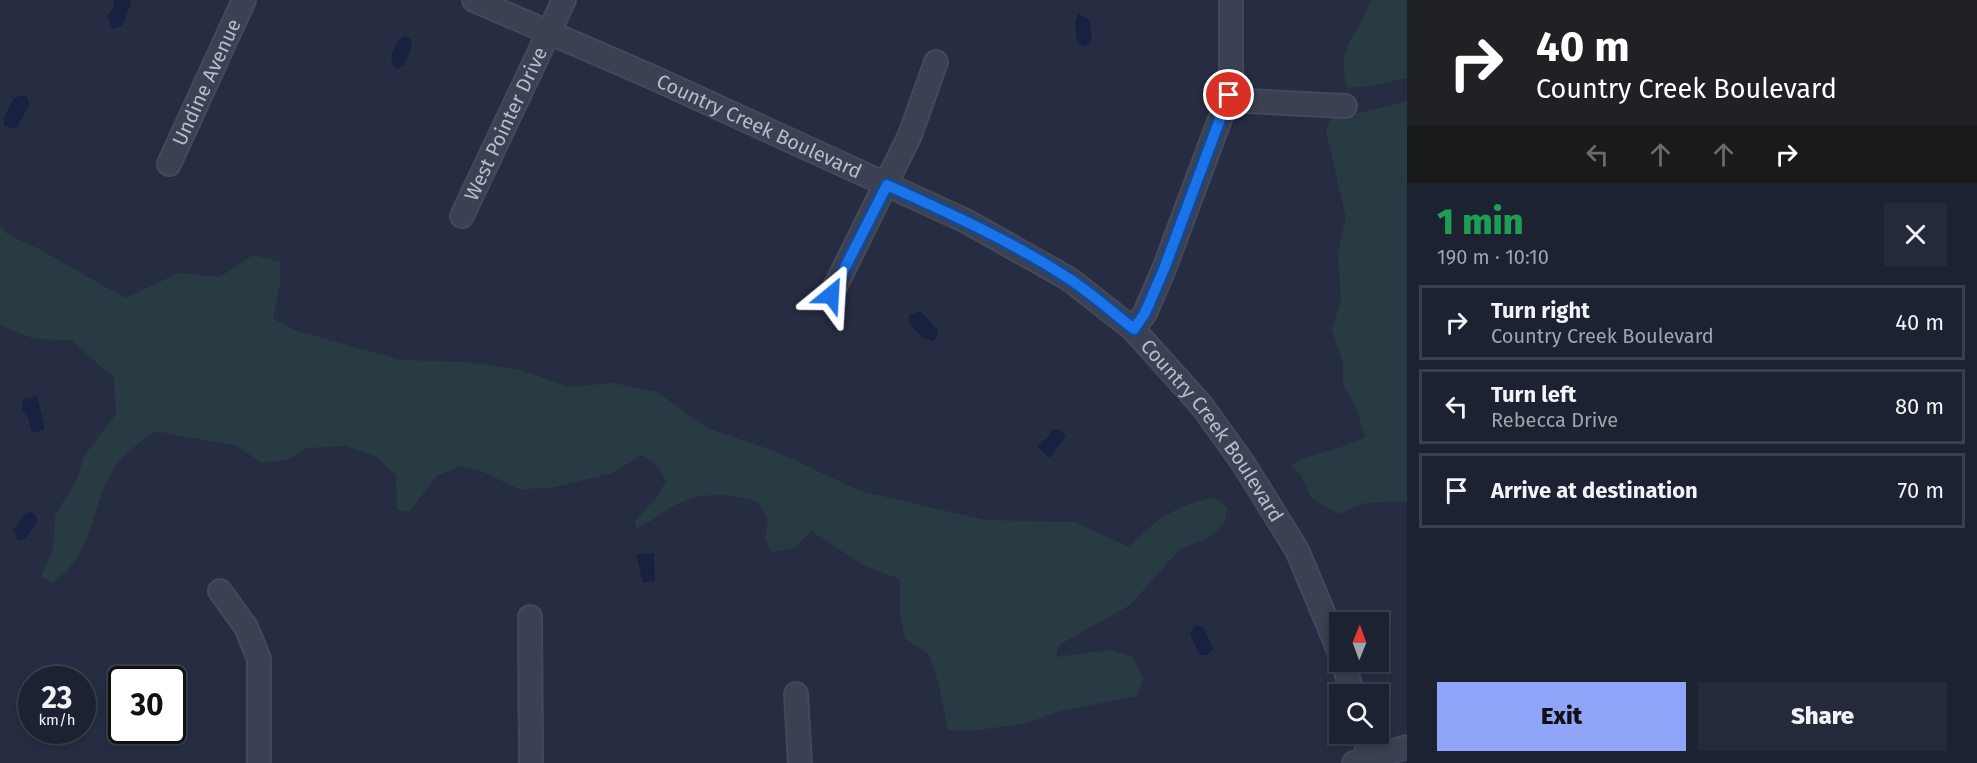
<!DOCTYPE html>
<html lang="en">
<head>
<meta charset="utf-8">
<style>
	body { margin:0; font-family:"Fira Sans",sans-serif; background:#252a3a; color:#f1f3f6; height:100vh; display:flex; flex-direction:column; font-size:22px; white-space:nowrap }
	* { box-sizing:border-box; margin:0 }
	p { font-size:20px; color:#a0a4ac }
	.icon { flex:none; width:33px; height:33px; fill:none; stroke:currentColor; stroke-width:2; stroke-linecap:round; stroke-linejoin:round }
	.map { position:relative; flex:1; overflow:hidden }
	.drawer { display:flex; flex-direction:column; background:#1c2232; width:570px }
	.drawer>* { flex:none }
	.banner { background:#202124; color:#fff; overflow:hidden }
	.needle { width:39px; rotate:1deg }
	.fabs { position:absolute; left:1329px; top:612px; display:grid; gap:12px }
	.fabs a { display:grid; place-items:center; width:60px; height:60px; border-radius:0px; background:#1c2232; box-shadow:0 3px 9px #0003,0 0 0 2px #3a3f4d; font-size:30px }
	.speed { position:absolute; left:18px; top:666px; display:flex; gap:12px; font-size:30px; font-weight:700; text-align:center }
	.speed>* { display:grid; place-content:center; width:78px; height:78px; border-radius:50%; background:#1c2232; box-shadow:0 3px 9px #0003,0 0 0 2px #3a3f4d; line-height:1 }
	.speed small { font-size:15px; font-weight:400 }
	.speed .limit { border:3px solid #111; border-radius:9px; background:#fff; color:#111 }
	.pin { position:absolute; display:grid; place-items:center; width:51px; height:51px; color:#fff; margin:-26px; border:3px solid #fff; border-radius:50%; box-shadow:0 2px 6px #0007 }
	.me { position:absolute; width:66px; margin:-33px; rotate:27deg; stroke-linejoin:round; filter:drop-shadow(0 0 4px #0008) }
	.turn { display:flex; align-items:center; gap:21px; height:126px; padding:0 30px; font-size:27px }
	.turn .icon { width:78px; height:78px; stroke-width:2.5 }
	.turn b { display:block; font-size:42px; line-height:51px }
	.lanes { display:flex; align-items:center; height:57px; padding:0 30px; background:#0003; justify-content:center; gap:30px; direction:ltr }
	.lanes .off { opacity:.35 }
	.round { display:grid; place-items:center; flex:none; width:63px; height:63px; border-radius:0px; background:#252a3a }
	.headline { display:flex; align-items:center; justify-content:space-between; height:102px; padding:0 30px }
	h1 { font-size:36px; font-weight:800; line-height:45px; color:#1e9e55 }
	.cta { display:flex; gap:12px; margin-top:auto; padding:12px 30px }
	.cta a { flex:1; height:69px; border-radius:0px; background:#90a4f9; color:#111; font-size:24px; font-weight:800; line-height:69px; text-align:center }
	.cta a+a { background:#252a3a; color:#f1f3f6 }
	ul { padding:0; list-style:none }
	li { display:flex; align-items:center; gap:18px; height:75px; margin:0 12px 9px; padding:0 18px; border:3px solid #3a3f4d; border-radius:0px }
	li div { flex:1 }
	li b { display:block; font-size:22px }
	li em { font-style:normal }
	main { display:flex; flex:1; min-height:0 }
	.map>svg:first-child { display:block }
	.green { fill:#283b43 }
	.water { fill:#192141 }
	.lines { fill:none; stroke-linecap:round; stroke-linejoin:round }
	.minor-casing { stroke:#44485b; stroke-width:26 }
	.minor { stroke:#3b4052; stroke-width:22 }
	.route-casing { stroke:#114b97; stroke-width:15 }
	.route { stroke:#1a73e8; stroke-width:10 }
	.labels { text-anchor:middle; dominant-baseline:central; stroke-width:6; stroke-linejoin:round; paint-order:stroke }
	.street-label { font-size:20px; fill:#b8bbcc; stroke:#1f2437 }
</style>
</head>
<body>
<main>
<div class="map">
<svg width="1407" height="763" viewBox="0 0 1407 763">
	<rect width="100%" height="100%" fill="#262d42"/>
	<g class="green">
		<path d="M1371,0H1407V78L1371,86L1348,88C1333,48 1360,34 1371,0Z"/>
		<path d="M1407,101V501L1365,503L1339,514L1312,499L1301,475L1290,466C1313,451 1341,451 1365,437L1355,404L1343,386V363L1332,329L1341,301L1338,251L1346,217L1326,131L1331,116L1360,113Z"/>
		<path d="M0,224L8,235L39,249L125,298L179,273L220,277L253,255L280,262V283L273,319L294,330L400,360L467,362L520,370L569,387L613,383L657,392L707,428L777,452L860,491L985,520L1074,522L1129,547C1159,517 1172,508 1213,497L1227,507L1225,522L1210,537L1180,549L1130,605L1059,645L1056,657L1110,650L1133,657L1143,679L1137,696L1060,711L1024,724L969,731L948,730L939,685L929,654L905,639L900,613V579L865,566L811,531L795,548L772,552L765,539L768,520L758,502C729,493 699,491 672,507C656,516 654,521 636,528L635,521L656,498L666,481L658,466L642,455L612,473L551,488L519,489L479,470L462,466L438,475L409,512L397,510L396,475L375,456L346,446L307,448L289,459L262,463L237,446L155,431C141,441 120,457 111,473C90,511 94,555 53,582L41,577L53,548L55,515L77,480L84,456L116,414L114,378L71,340L35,339L0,325Z"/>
	</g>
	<g class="water">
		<polygon points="114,0 129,0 131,4 122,26 112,29 107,16 113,9"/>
		<polygon points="1078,13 1090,21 1092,40 1085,47 1077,42 1075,23"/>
		<path d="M405,36L410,38L412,46L405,64L397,70C387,60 393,52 398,40Z"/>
		<polygon points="24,95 28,98 29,106 17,127 9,128 4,125 4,117 14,98"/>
		<polygon points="920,311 937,329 938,335 933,341 924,339 909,323 909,315"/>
		<polygon points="37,396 45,430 32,433 27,414 22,411 23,399"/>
		<polygon points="1052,429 1060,430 1066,436 1050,458 1037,447 1050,435"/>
		<polygon points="31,512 36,515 37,522 25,539 18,540 13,530 26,513"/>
		<polygon points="654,553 655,581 643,583 636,555"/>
		<polygon points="1195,625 1204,628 1213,649 1208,655 1200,655 1190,634"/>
	</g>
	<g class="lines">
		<g class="minor-casing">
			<g id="minor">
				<path id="s1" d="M474,0L652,77L966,221L1069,279L1133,329L1202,406L1243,463L1297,550L1340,653"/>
				<polyline points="1229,95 1247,101 1345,106"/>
				<path id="s2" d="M169,164L244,0"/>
				<path id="s3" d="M462,216L564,0"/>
				<polyline points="831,295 910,135 936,62"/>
				<polyline points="1133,329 1145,313 1164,269 1229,95 1231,73 1231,0"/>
				<polyline points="220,591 246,627 259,659 259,763"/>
				<polyline points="530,617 531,763"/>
				<polyline points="1343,662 1353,694"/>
				<polyline points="796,694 800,763"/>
				<polyline points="1364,734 1371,763"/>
				<polyline points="1354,763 1407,747"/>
			</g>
		</g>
		<use href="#minor" class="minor"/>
	</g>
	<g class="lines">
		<g class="route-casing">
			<path id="route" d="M831,295L887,185C949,213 1011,241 1068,278C1091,293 1112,312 1134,329L1145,313L1164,269L1229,95"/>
		</g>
		<use href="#route" class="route"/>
	</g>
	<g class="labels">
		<g class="street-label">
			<text stroke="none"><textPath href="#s2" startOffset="90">Undine Avenue</textPath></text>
			<text stroke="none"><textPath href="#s3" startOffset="102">West Pointer Drive</textPath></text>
			<text stroke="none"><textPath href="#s1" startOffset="312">Country Creek Boulevard</textPath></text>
			<text stroke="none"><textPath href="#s1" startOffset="868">Country Creek Boulevard</textPath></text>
		</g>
	</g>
</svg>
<div class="fabs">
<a><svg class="needle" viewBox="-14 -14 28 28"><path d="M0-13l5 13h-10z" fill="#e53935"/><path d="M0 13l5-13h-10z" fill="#a0a4ac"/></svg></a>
<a><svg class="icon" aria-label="search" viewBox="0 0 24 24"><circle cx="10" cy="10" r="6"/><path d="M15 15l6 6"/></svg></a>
</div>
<div class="speed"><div>23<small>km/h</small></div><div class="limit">30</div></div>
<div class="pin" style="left:1229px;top:95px;background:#d93025"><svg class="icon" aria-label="arrive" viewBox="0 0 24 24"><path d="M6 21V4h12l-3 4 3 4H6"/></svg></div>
<svg class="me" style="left:831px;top:295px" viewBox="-20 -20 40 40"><path d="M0-17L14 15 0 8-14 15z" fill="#1a73e8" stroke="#fff" stroke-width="4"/></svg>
</div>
<section class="drawer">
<div class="banner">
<div class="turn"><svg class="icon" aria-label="right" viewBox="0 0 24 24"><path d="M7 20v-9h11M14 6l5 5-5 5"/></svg><div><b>40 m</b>Country Creek Boulevard</div></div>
<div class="lanes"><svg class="icon off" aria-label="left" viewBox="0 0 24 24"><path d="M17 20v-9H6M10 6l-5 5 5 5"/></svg><svg class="icon off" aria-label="ahead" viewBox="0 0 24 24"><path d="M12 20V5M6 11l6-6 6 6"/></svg><svg class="icon off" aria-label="ahead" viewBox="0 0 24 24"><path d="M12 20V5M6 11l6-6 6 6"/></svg><svg class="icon" aria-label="right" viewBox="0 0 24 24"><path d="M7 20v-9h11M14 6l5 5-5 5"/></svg></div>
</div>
<div class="headline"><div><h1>1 min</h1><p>190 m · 10:10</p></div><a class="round"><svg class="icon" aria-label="close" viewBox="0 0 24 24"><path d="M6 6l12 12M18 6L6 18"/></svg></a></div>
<ul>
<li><svg class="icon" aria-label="right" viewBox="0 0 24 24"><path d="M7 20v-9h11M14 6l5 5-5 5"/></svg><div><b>Turn right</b><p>Country Creek Boulevard</p></div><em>40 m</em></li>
<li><svg class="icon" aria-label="left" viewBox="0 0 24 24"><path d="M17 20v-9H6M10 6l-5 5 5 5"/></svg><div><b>Turn left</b><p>Rebecca Drive</p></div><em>80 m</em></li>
<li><svg class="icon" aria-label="arrive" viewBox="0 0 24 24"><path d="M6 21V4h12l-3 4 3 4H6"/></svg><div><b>Arrive at destination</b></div><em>70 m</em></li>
</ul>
<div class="cta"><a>Exit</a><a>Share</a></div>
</section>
</main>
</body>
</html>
